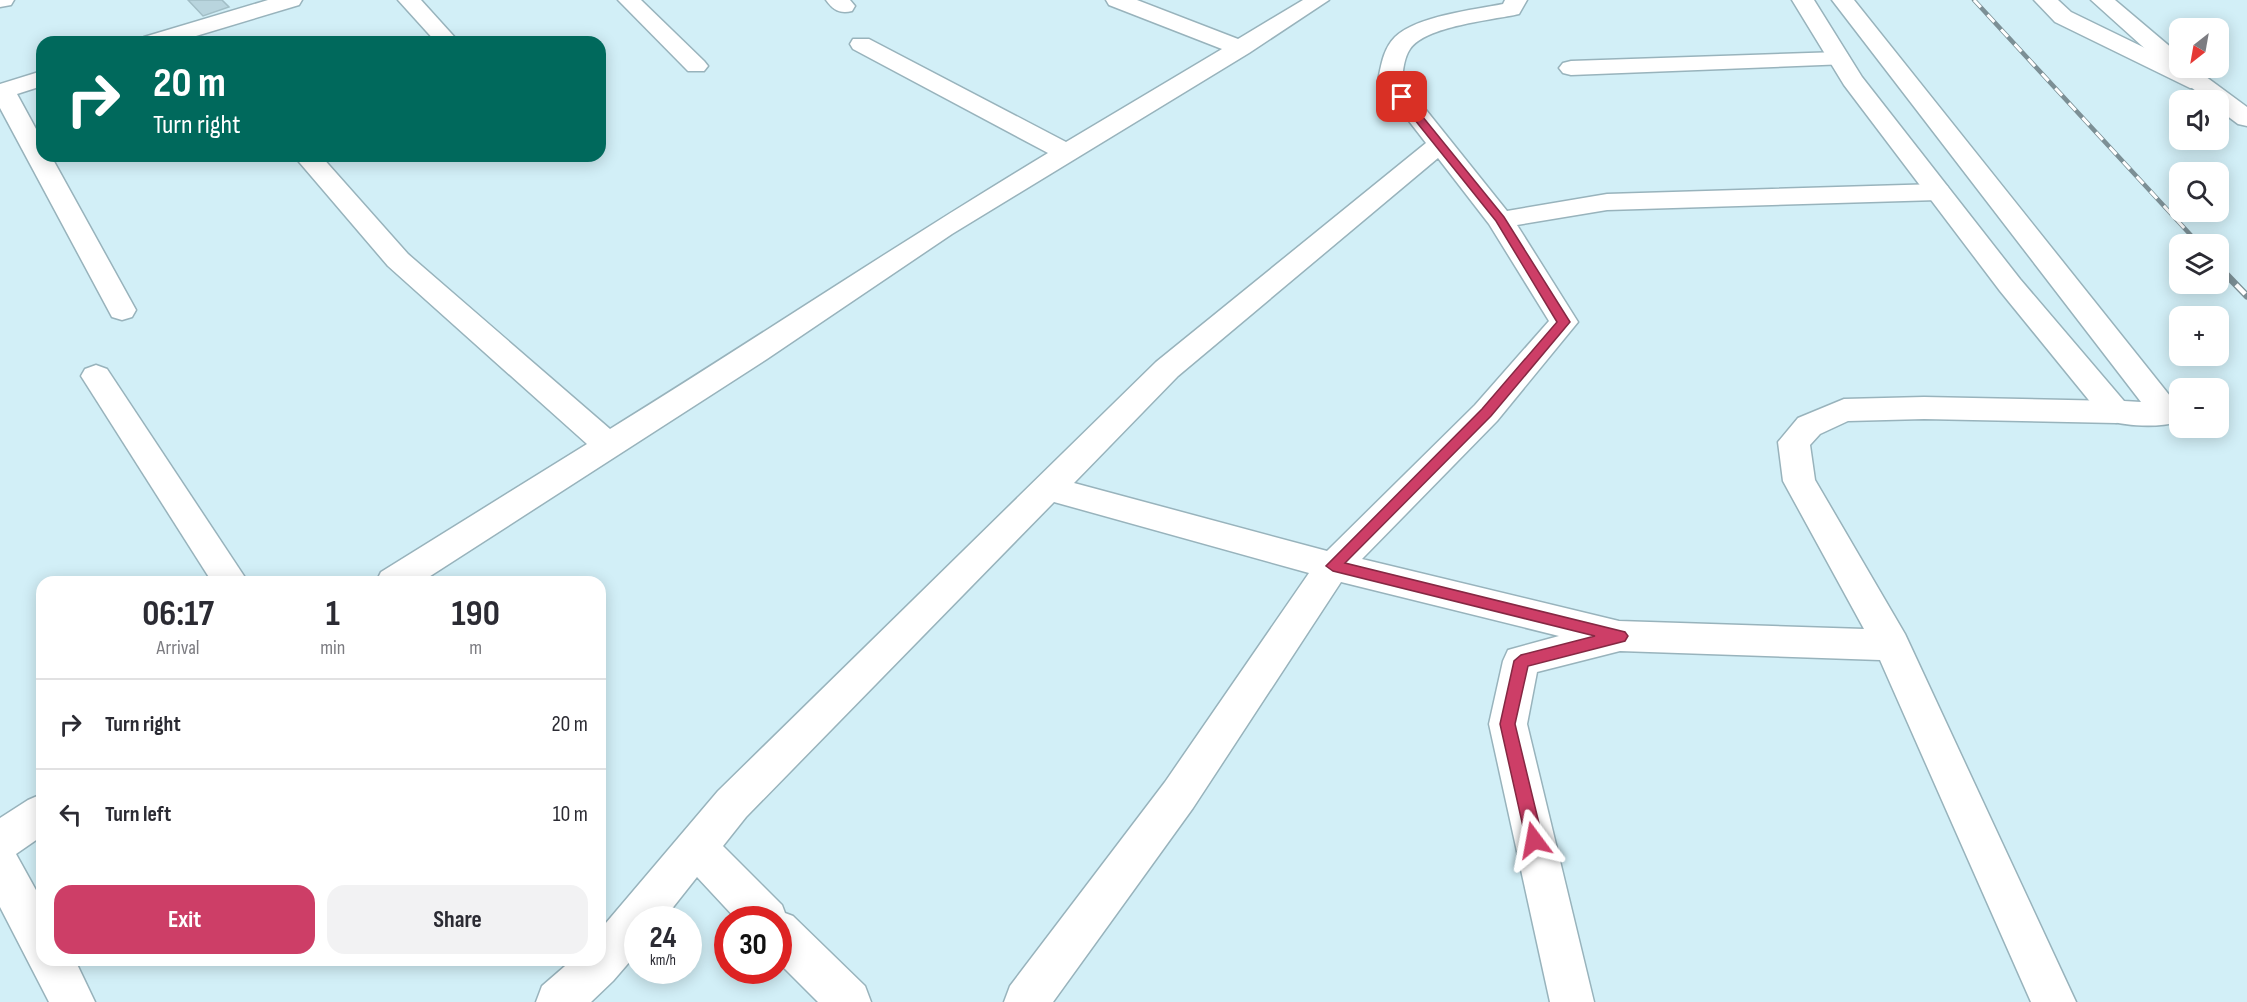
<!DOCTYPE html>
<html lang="en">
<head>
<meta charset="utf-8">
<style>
	body { margin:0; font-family:"Sofia Sans Condensed",sans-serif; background:#f2f2f3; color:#2b2b33; height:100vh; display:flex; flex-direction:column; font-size:22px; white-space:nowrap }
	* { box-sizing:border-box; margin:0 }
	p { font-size:20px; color:#7c7c81 }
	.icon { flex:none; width:33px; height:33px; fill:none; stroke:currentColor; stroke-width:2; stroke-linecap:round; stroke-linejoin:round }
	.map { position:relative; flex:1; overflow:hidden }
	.side { position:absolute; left:36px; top:576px; width:570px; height:390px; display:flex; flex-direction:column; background:#fff; border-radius:18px; box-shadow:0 3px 15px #0003 }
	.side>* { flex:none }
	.hud { position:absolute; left:36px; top:36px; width:570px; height:126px; border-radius:18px; box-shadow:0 3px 15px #0003; background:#00695c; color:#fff; overflow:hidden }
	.needle { width:39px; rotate:211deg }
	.controls { position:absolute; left:2169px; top:18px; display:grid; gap:12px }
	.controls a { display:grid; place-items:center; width:60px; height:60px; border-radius:12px; background:#fff; box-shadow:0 3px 15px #0003; font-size:30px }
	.speed { position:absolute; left:624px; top:906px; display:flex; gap:12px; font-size:30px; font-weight:700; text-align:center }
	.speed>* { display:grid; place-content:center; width:78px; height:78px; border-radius:50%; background:#fff; box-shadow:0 3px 15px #0003; line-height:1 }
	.speed small { font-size:15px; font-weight:400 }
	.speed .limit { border:9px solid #d22; background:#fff; color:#111 }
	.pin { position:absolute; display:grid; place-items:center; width:51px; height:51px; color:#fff; margin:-26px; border-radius:12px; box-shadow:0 3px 9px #0006 }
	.me { position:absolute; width:66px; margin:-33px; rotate:347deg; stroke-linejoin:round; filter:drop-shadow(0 0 4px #0008) }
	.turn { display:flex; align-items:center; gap:21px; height:126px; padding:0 18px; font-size:27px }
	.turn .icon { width:78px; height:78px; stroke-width:2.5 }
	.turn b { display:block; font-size:42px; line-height:51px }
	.eta { display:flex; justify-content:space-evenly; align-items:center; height:102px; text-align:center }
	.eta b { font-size:36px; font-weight:700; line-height:42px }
	.primary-button { display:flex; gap:12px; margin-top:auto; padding:12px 18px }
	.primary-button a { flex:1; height:69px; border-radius:18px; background:#cd3e67; color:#fff; font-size:24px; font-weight:700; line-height:69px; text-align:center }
	.primary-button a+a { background:#f2f2f3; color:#2b2b33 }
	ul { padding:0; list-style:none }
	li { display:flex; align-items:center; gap:18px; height:90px; padding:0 18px; border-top:2px solid #e1e1e2 }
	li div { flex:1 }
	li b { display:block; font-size:22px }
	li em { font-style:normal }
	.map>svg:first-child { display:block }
	.building { fill:#b9d5de; stroke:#a2bec6; stroke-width:1.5 }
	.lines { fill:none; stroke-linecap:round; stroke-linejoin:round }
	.minor-casing { stroke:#98b3bc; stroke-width:3 }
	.tertiary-casing { stroke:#98b3bc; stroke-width:3 }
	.secondary-casing { stroke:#98b3bc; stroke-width:3 }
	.minor { fill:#fff; fill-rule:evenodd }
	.tertiary { fill:#fff; fill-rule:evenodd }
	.secondary { fill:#fff; fill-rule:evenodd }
	.rail-far1-casing { stroke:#7c8f95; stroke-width:4.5 }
	.rail-casing { stroke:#7c8f95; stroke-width:7 }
	.rail-far1 { stroke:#fff; stroke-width:3; stroke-dasharray:10; stroke-linecap:butt }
	.rail { stroke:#fff; stroke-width:4.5; stroke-dasharray:13; stroke-linecap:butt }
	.route { fill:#cd3e67; stroke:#852843; stroke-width:1.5 }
</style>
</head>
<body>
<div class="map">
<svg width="2247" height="1002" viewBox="0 0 2247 1002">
	<rect width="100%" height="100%" fill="#d2eff7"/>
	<polygon class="building" points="188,0 222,0 229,7 203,16"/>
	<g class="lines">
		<g class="minor-casing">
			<g id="minor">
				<polygon points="0,0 14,0 11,5 0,7"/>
				<polygon points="268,0 302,0 299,5 176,42 141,42 144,37"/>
				<polygon points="398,0 421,0 459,42 436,42"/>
				<polygon points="618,0 641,0 704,61 708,66 704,71 688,71"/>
				<path d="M826,0H850L855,6L852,11C840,14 833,10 826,0Z"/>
				<path d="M1106,0H1137L1238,39L1303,0H1329L1249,53L952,234L767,359L421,582H376L381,572L587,444L388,266L294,156H321L408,254L610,429C757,338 900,242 1048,153L853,49L850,44L853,39H869L1066,142L1222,49L1109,5Z"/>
				<path d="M1505,0H1527L1519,14C1493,20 1425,26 1410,49C1404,58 1403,70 1402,80L1507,211L1607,194L1938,184L1947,186L1951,192L1947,198L1938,200L1607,210L1517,225L1578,322L1497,421L1362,559L1619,621L1864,629L1783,481L1778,442L1798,418L1844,399L1924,397L2116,401L2127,404L2131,412L2127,420L2116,423L1924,419L1848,421L1820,434L1810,445L1815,480L1905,634L2076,1002H2031L1880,660L1620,651L1537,672L1527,724L1594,1002H1550L1489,724L1503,661L1508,650L1559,636L1341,582L1193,808L1053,1002H1004L1010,986L1165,782L1309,573L1054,502L746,817L723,846L782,905L785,913L793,916L865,986L871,1002H818L778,962V920H737L697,877L663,920H638V952L613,981L591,1002H536L542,986L572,960H600V930L718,791L1156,362L1426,143L1378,81C1381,66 1383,49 1395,37C1417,16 1473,10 1503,4ZM1438,158L1489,224L1549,321L1475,405L1327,551L1074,483L1178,376Z"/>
				<polygon points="1839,52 1847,54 1850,59 1847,64 1571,75 1563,73 1559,68 1563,63 1571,61"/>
				<polygon points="42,71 42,86 17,94 42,140 42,156 51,156 136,310 132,317 122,320 112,317 0,108 0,84"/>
				<polygon points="96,365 107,369 248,582 212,582 81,376 85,369"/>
				<polygon points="42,794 42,836 16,854 42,901 42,960 75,960 95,1002 49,1002 0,907 0,818 28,800"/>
			</g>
		</g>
		<g class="tertiary-casing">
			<g id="tertiary">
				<path d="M1792,0H1814L1862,77L2020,279L2124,401L2141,402L1832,0H1854L2178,406V422C2157,428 2126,426 2105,420L2000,291L1844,85Z"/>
				<polygon points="2034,0 2058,0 2071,12 2180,65 2180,68 2206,78 2210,83 2206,88 2190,88 2055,22"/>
			</g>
		</g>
		<g class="secondary-casing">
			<polygon id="secondary" points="2091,0 2115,0 2180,55 2180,68 2194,68 2247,107 2247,126 2238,124 2218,109 2218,100 2208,100 2172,73"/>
		</g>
		<use href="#minor" class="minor"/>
		<use href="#tertiary" class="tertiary"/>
		<use href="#secondary" class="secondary"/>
		<g class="rail-far1-casing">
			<polyline id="rail-far1" points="1974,0 2199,244"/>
		</g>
		<g class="rail-casing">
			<polyline id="rail" points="2218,266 2247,296"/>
		</g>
		<use href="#rail-far1" class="rail-far1"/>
		<use href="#rail" class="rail"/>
	</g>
	<polygon class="route" points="1398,95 1405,95 1504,217 1570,322 1491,416 1345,563 1625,632 1628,636 1625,641 1528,666 1515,724 1543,840 1540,845 1534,848 1528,845 1526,840 1500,724 1514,661 1521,655 1595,636 1333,571 1326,566 1482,409 1557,322 1496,221 1398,99"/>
</svg>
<div class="controls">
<a><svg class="needle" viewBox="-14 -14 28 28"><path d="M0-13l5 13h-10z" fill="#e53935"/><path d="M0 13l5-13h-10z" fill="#7c7c81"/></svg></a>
<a><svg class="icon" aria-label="sound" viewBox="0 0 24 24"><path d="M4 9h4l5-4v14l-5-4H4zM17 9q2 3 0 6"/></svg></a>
<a><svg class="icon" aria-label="search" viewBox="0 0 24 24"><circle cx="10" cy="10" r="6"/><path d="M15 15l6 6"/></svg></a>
<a><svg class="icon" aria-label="layers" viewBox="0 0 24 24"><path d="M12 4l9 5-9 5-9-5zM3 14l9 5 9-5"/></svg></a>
<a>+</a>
<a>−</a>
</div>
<div class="speed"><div>24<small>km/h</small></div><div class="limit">30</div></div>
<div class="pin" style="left:1402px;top:97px;background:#d93025"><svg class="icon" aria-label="arrive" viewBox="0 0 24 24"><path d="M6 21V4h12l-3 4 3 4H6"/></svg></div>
<svg class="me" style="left:1534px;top:840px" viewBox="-20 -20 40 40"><path d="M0-17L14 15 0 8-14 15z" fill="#cd3e67" stroke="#fff" stroke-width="4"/></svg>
<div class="hud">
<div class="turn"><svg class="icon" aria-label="right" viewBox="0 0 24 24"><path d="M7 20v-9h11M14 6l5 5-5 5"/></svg><div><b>20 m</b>Turn right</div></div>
</div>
<section class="side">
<div class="eta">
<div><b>06:17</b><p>Arrival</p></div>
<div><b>1</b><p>min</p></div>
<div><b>190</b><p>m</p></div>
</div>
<ul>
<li><svg class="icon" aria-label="right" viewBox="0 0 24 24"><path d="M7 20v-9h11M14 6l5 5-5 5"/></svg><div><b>Turn right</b></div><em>20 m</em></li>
<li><svg class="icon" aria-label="left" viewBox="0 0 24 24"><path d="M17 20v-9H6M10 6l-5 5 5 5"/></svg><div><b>Turn left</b></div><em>10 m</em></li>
</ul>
<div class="primary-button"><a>Exit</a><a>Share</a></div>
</section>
</div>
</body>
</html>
